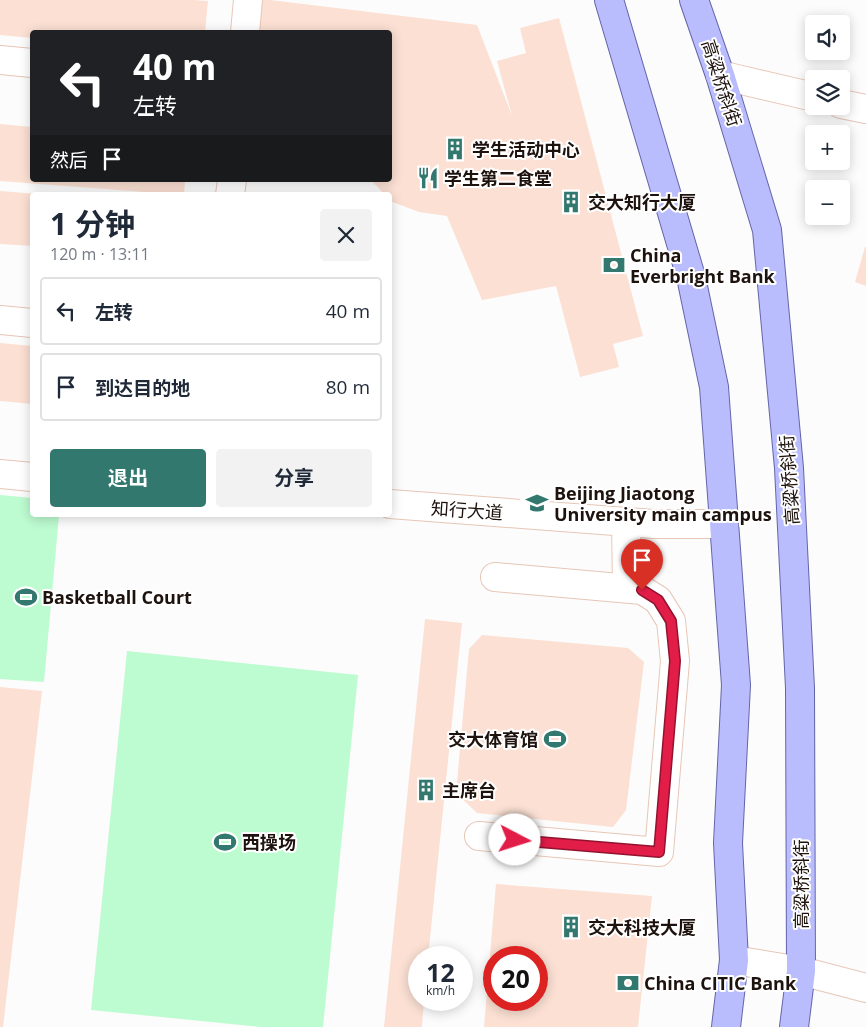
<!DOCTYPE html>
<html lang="zh">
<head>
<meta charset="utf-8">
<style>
	body { margin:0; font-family:"Open Sans","Noto Sans SC",sans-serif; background:#f2f2f3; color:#1f2937; height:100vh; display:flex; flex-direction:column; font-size:19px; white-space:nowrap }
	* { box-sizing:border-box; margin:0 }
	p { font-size:16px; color:#747a83 }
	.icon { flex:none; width:28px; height:28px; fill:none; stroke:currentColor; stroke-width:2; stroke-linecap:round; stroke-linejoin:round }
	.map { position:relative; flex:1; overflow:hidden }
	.side { position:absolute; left:30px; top:192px; width:362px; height:325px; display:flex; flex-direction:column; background:#fff; border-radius:5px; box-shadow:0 2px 12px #0003 }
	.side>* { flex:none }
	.hud { position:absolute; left:30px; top:30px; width:362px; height:152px; border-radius:5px; box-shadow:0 2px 12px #0003; background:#202124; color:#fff; overflow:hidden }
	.fabs { position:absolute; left:805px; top:15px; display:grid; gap:10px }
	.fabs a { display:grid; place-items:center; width:45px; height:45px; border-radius:5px; background:#fff; box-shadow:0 2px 12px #0003; font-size:25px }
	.speed { position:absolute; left:408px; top:946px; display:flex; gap:10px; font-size:25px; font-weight:700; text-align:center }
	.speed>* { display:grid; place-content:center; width:65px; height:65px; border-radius:50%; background:#fff; box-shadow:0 2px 12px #0003; line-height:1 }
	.speed small { font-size:12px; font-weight:400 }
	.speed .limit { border:8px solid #d22; background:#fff; color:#111 }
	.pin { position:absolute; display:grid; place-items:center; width:42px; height:42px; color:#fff; margin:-51px -21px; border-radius:50% 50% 50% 0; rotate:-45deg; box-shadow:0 0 5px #0007 }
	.pin .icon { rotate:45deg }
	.me { position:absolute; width:55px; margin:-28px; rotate:95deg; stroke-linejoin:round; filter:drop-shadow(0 0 4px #0008) }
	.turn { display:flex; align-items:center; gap:18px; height:105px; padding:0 20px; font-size:22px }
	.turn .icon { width:65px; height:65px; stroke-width:2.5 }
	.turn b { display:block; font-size:35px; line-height:42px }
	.then { display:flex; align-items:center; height:48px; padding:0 20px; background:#0003; gap:10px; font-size:19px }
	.round { display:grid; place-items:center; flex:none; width:52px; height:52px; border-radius:5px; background:#f2f2f3 }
	.overview { display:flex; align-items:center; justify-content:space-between; height:85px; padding:0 20px }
	h1 { font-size:30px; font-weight:700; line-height:38px }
	.action { display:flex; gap:10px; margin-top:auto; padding:10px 20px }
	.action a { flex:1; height:58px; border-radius:5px; background:#33786e; color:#fff; font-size:20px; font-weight:700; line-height:58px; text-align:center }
	.action a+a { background:#f2f2f3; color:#1f2937 }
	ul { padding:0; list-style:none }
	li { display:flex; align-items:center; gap:15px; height:68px; margin:0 10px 8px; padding:0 10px; border:2px solid #e0e1e3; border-radius:5px }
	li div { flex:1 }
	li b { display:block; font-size:19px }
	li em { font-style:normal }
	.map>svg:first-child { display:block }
	.green { fill:#bdfbd0 }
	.building { fill:#fbe0d3; fill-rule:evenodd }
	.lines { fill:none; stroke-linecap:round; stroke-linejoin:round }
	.minor-casing { stroke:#e7c6b6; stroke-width:30 }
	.major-casing { stroke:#6465a8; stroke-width:30 }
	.minor { stroke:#fff; stroke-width:28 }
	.major { stroke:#b9bdfd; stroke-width:28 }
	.route-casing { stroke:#92132f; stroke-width:12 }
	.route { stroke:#e11d48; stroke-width:9 }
	.labels { text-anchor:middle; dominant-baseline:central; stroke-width:4; stroke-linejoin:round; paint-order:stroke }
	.street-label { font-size:18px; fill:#1d120d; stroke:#fff }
	.poi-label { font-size:18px; font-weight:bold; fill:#1d120d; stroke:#fff; text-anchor:start }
</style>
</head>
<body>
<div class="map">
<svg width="866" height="1027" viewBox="0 0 866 1027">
	<rect width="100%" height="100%" fill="#fcfcfc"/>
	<g class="green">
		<polygon points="0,495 32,498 32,515 59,515 44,682 0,679"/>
		<polygon points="127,651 358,675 323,1027 261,1027 91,1010"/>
	</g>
	<g class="building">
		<polygon points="0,0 193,0 208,1 205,32 32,32 32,38 0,35"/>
		<polygon points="253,0 270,0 477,25 512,116 497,61 526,53 520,28 559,18 643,336 613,344 619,367 580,377 556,286 482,300 447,216 419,212 390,201 390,195 385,195 371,180 390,180 390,32 250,32"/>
		<polygon points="0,124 32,127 32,180 185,180 184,195 0,181"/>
		<polygon points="0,191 38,194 37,195 32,195 32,246 0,244"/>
		<polygon points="865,247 866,247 866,286 855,282"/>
		<polygon points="0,343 32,346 32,404 0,401"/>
		<polygon points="425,619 462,623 428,958 419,958 419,1000 424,1000 422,1027 384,1027"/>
		<polygon points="482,635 628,648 644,662 626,810 613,827 477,813 456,793 469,649"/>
		<polygon points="0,687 42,691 3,1027 0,1027"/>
		<path d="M496,884L652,896L638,1027H484ZM494,958H536V1000H494Z"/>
	</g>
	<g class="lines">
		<g class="minor-casing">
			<g id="minor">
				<polyline points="245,32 248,0"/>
				<polyline points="0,60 32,63"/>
				<polyline points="720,75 814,97"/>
				<polyline points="841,104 866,109"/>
				<polyline points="230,195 232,180"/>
				<polyline points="0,320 32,323"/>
				<polyline points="0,474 32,477"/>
				<polyline points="390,504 654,524 724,524"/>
				<polyline points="626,522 627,588"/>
				<polyline points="479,836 659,852 675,661 671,621 658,600 642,590 495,577"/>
				<polyline points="734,960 801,971 866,988"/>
			</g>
		</g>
		<g class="major-casing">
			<g id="major">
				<polyline points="609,0 691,277 714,387 736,685 728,843 734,960 726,1027"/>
				<polyline points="694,0 720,75 767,230 789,468 800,688 801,971 794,1027"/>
			</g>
		</g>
		<use href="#minor" class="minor"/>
		<use href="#major" class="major"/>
	</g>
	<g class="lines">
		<g class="route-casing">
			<polyline id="route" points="515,840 659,852 675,661 671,621 658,600 642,590"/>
		</g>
		<use href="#route" class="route"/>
	</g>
	<defs>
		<g id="building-bare" transform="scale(1.725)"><path d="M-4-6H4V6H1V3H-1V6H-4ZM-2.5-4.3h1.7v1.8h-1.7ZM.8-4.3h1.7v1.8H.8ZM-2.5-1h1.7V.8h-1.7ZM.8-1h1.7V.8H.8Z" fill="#33786e" stroke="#fff" stroke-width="2.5" paint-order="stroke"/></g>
		<g id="restaurant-bare" transform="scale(1.725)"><path d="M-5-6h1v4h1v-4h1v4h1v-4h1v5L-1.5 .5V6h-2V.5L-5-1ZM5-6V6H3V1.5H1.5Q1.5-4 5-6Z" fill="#33786e" stroke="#fff" stroke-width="2.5" paint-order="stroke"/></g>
		<g id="bank-bare" transform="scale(1.725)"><path d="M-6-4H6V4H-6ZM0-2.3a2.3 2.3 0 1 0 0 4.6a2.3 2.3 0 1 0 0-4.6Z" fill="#33786e" stroke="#fff" stroke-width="2.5" paint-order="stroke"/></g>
		<g id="university-bare" transform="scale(1.725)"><path d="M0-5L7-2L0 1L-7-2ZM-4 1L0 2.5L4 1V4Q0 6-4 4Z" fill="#33786e" stroke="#fff" stroke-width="2.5" paint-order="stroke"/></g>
		<g id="stadium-bare" transform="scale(1.725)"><path d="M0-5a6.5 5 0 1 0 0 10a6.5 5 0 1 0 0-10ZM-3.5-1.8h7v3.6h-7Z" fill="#33786e" stroke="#fff" stroke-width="2.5" paint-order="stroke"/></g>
	</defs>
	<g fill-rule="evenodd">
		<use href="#building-bare" x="455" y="149"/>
		<use href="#restaurant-bare" x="428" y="178"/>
		<use href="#building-bare" x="571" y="202"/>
		<use href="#bank-bare" x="614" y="265"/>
		<use href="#university-bare" x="537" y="503"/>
		<use href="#stadium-bare" x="26" y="597"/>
		<use href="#stadium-bare" x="555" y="739"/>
		<use href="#building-bare" x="426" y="790"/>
		<use href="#stadium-bare" x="225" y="842"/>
		<use href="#building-bare" x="571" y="927"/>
		<use href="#bank-bare" x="628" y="983"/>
	</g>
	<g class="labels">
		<g class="street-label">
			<text transform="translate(722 83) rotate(72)">高粱桥斜街</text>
			<text transform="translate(789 480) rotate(-94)">高粱桥斜街</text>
			<text transform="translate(467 510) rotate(4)">知行大道</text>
			<text transform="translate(801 884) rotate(-90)">高粱桥斜街</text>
		</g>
		<g class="poi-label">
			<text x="472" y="149">学生活动中心</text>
			<text x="444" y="178">学生第二食堂</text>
			<text x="588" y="202">交大知行大厦</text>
			<text x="630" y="255">China<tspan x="630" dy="21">Everbright Bank</tspan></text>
			<text x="554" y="493">Beijing Jiaotong<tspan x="554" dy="21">University main campus</tspan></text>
			<text x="42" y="597">Basketball Court</text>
			<text x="538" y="739" text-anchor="end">交大体育馆</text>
			<text x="442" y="790">主席台</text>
			<text x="242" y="842">西操场</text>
			<text x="588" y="927">交大科技大厦</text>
			<text x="644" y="983">China CITIC Bank</text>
		</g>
	</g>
</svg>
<div class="fabs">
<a><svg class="icon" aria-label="sound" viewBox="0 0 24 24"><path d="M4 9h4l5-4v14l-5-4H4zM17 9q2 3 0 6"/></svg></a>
<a><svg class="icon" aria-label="layers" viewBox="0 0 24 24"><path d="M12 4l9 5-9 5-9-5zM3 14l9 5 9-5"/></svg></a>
<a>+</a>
<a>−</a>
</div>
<div class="speed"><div>12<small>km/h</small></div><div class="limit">20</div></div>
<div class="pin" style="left:642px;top:590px;background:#d93025"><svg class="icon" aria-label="arrive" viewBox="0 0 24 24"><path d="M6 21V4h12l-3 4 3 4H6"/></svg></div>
<svg class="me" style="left:515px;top:840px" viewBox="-20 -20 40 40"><circle r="19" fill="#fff"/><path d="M0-13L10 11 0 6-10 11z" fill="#e11d48"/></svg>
<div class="hud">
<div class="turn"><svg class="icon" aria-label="left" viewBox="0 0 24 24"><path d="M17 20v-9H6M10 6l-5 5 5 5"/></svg><div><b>40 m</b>左转</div></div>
<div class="then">然后<svg class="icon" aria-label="arrive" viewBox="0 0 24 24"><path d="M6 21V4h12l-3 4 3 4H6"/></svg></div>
</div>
<section class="side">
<div class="overview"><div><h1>1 分钟</h1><p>120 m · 13:11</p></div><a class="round"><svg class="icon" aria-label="close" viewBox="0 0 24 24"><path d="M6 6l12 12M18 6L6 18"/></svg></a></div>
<ul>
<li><svg class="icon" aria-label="left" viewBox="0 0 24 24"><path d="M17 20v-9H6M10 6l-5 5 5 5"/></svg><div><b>左转</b></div><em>40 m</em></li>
<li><svg class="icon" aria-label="arrive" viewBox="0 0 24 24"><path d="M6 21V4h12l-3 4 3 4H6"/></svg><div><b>到达目的地</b></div><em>80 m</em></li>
</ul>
<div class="action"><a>退出</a><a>分享</a></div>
</section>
</div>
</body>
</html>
